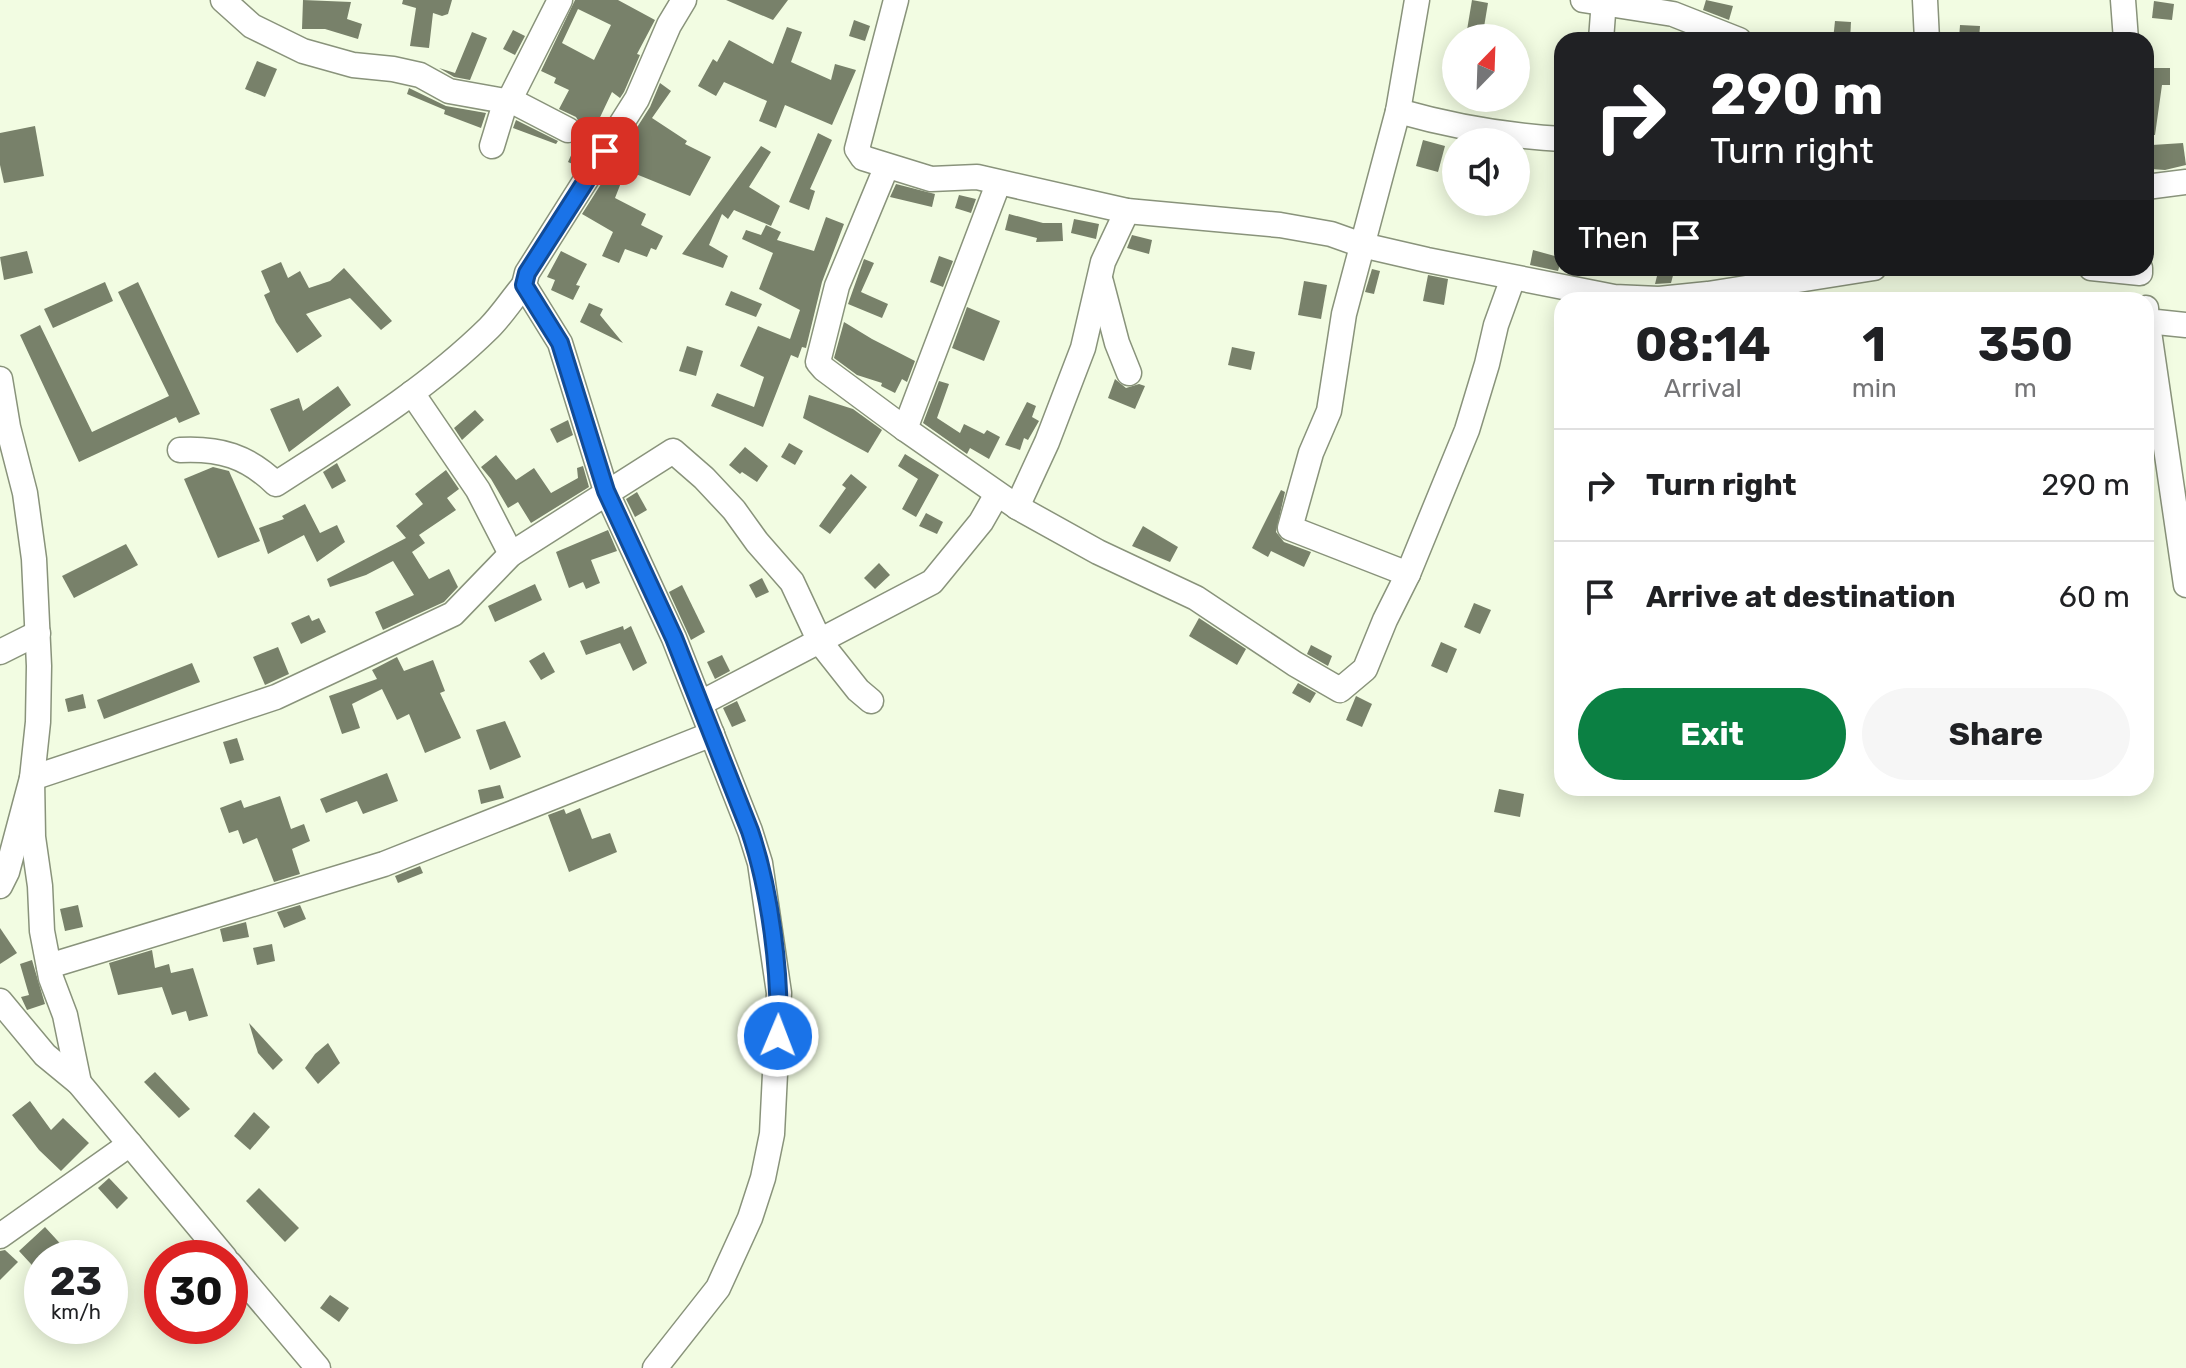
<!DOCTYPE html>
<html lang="en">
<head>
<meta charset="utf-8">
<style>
	body { margin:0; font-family:Rubik,sans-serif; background:#f6f6f6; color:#202124; height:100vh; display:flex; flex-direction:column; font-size:30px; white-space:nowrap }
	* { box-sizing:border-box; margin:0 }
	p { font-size:26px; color:#757577 }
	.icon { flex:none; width:44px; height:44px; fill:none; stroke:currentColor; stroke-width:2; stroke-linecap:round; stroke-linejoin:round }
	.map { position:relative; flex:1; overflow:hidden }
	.panel { position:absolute; left:1554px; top:292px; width:600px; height:504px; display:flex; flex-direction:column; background:#fff; border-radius:24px; box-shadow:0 4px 20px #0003 }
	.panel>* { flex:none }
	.banner { position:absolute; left:1554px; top:32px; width:600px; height:244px; border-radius:24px; box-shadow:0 4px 20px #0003; background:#202124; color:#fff; overflow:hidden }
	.needle { width:52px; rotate:23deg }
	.tools { position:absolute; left:1442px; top:24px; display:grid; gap:16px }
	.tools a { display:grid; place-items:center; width:88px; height:88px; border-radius:50%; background:#fff; box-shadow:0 4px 20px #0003; font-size:40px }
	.speed { position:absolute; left:24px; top:1240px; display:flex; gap:16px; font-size:40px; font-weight:700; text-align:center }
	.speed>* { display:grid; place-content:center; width:104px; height:104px; border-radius:50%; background:#fff; box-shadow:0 4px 20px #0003; line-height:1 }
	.speed small { font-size:20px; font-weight:400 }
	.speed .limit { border:12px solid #d22; background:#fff; color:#111 }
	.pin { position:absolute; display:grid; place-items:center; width:68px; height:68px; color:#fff; margin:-34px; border-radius:16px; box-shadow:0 4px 12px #0006 }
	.me { position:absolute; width:88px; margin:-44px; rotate:1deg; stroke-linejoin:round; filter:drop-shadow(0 0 6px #0008) }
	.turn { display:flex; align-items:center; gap:28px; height:168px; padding:0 24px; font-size:36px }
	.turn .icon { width:104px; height:104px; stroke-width:2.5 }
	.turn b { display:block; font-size:56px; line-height:68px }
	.then { display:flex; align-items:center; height:76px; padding:0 24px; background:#0003; gap:16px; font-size:30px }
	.eta { display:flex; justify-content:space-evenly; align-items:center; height:136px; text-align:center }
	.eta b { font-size:48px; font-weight:700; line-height:56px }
	.button { display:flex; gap:16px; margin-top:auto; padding:16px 24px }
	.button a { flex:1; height:92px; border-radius:48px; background:#0b8043; color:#fff; font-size:32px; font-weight:700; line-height:92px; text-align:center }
	.button a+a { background:#f6f6f6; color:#202124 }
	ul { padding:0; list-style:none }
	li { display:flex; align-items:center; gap:24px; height:112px; padding:0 24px; border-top:2px solid #e0e0e0 }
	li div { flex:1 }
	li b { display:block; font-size:30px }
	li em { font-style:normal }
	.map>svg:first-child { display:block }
	.building { fill:#78816a; fill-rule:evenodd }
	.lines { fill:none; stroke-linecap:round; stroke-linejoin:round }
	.minor-casing { stroke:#89937b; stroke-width:27 }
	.minor { stroke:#fff; stroke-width:24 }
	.route-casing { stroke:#114b97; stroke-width:20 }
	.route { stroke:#1a73e8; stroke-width:14 }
</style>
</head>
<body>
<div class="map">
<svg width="2186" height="1368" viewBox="0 0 2186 1368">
	<rect width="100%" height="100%" fill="#f2fce2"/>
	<g class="building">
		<polygon points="303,0 351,2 347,19 362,24 358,39 325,29 302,29"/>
		<polygon points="403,0 452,0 448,14 442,16 433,13 429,48 410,46 416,8 402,4"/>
		<path d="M575,0H618L655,20L637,54L640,55L624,92L620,98L612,92L594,130L598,133L577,166L568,162L583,129L576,117L559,109L569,90L554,83L556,78L541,71ZM578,9L611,25L594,60L562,43Z"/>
		<polygon points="726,0 788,0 773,20"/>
		<polygon points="1472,0 1488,3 1483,33 1467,30"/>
		<polygon points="1706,0 1733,6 1729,20 1703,10"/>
		<polygon points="2154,1 2174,4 2172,20 2152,18"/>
		<polygon points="854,20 870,26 865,41 849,36"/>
		<polygon points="1835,21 1851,22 1850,40 1833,40"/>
		<polygon points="1960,25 1980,26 1979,40 1959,39"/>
		<polygon points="787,27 802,32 791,62 831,80 835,64 856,70 832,125 785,105 776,128 759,121 767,101 724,82 716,96 698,86 713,59 717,62 729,40 773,64"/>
		<polygon points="513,30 525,36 515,55 503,49"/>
		<polygon points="472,32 487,38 470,80 454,77 439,68 455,73"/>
		<polygon points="257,61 277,69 265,97 245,89"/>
		<polygon points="2146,68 2170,68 2170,85 2162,85 2155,135 2146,135"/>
		<polygon points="660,83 671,91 652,118 687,141 685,144 711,157 690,196 626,170 615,198 646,214 641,225 663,236 656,250 651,248 647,257 625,249 619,263 602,256 613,232 582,214 650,107"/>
		<polygon points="409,88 446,106 486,113 481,128 444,114 445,110 407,94"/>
		<polygon points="516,120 558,141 556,144 513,128"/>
		<polygon points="35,126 44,176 4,183 0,165 0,133"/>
		<polygon points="818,133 832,140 810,189 815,191 809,210 789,202"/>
		<polygon points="1423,140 1445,146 1438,172 1416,166"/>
		<polygon points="2183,143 2186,165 2165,170 2151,169 2152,145"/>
		<polygon points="761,146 771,152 749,187 780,206 771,226 734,210 728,219 722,214 709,245 728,256 723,268 682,254"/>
		<polygon points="896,184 935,194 932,207 890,197"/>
		<polygon points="959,195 976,199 971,213 955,208"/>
		<polygon points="1009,214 1043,223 1062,223 1063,241 1036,242 1037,238 1005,230"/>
		<polygon points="826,217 844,224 822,282 806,348 802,347 798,358 791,355 763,427 711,406 717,393 754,407 764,377 740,366 758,326 790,339 800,310 759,289 773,253 742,239 746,230 761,235 766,225 781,232 777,240 814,251"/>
		<polygon points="1074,219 1099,224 1096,239 1071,233"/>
		<polygon points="1132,235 1152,240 1149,254 1127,248"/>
		<polygon points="1533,250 1562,258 1558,271 1530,265"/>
		<polygon points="27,251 33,273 4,280 0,257"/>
		<polygon points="561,251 587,264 576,285 580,286 573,300 551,290 555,280 547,277"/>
		<polygon points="939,256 953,261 943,287 930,282"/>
		<polygon points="864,259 874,263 861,292 888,304 882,318 848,304"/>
		<polygon points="281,262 288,278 300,271 309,288 330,281 344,268 392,321 381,330 350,298 306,314 322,336 297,353 276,322 264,295 270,292 261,271"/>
		<polygon points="1659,268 1675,268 1671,283 1655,284"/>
		<polygon points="1372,269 1380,271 1374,294 1365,292"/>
		<polygon points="1428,275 1448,279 1444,305 1423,301"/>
		<polygon points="1304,281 1327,285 1321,319 1298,315"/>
		<polygon points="105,282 113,301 53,328 44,309"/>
		<polygon points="138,282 200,414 179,423 176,417 79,462 20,335 40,325 92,432 169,396 118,292"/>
		<polygon points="731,291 762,304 756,317 725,305"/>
		<polygon points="589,303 603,309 600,315 623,343 580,322"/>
		<polygon points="967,307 1000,321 984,361 952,348"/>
		<polygon points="844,322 872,339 915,361 907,382 902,379 895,393 881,386 882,383 857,375 834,358"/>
		<polygon points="687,346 703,351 696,376 679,371"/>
		<polygon points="1232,347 1255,352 1251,370 1228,365"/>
		<polygon points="1115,379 1126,388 1139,384 1145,386 1135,409 1108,398"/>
		<polygon points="939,381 949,384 937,418 960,433 964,424 984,434 987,430 1000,437 989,459 970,448 967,454 923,423"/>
		<polygon points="338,386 351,405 289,452 270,409 299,398 303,411"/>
		<polygon points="809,395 853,409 882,430 868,453 803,418"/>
		<polygon points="1027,402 1036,406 1032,417 1039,421 1028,440 1024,438 1020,450 1005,445"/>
		<polygon points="475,410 484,420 462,440 454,428"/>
		<polygon points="568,420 573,435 557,443 550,429"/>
		<polygon points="789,443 803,451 795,465 781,457"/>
		<polygon points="745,447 768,466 757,482 742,472 740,474 729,465"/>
		<polygon points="905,454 939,475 916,517 902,509 918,479 898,466"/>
		<polygon points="496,455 516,480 534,468 551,493 578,478 577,468 583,466 589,487 531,523 518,502 508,508 491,479 481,467"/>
		<polygon points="337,463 346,481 332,489 323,472"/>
		<polygon points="213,467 229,471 260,541 218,558 184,479"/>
		<polygon points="446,470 459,489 447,498 456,510 419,535 425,543 412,552 429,579 449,569 458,587 444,602 383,630 375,612 414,595 393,561 366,575 330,587 327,579 406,538 396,526 423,504 415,494"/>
		<polygon points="851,474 867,487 830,534 819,526 846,488 842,485"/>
		<polygon points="1281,490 1285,492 1276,532 1284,542 1311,552 1304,567 1271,551 1268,557 1252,548"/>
		<polygon points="637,492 647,510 635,517 626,499"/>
		<polygon points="305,504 320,533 337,525 345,542 317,562 304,535 268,554 259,528 284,519 282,516"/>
		<polygon points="926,513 943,522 937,534 919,526"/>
		<polygon points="1143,526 1178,547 1170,562 1132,546"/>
		<polygon points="608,530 617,551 591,560 600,583 586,589 583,582 569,588 556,552"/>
		<polygon points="126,544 138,565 74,598 62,576"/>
		<polygon points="879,563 890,575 875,589 864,578"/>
		<polygon points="762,578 769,592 756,598 749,585"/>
		<polygon points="535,584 542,600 495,622 488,606"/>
		<polygon points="682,585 705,632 691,640 669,592"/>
		<polygon points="1474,603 1491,610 1480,634 1464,627"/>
		<polygon points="309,615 312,621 319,618 326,632 301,644 291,623"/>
		<polygon points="1199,618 1246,649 1237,665 1189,636"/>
		<polygon points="623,626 624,630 631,626 647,663 633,671 620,643 586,655 580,641"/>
		<polygon points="1441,642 1457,649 1447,673 1431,666"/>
		<polygon points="1311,645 1332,656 1328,666 1307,654"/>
		<polygon points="278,647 289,674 265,685 253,657"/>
		<polygon points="544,652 555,672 541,680 529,661"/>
		<polygon points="722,655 730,671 715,679 707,662"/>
		<polygon points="397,657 404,671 433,660 445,691 440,693 461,738 425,753 409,714 397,720 382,689 352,704 360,728 342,734 329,696 377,679 372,670"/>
		<polygon points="192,663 200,682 104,719 97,700"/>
		<polygon points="1298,683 1316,693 1310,703 1292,693"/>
		<polygon points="83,694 86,708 68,712 65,699"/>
		<polygon points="1356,696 1372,704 1362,727 1346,720"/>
		<polygon points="737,701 746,721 732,727 723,708"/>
		<polygon points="505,721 521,757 490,770 476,730"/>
		<polygon points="237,738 244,760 230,764 223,742"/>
		<polygon points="387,773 398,801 363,814 357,801 326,813 320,799"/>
		<polygon points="500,785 504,798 481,804 478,790"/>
		<polygon points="1499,789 1524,794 1520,817 1494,812"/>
		<polygon points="280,796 291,829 304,824 310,841 292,849 300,874 274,882 257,838 243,844 238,830 229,833 220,808 241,800 244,808"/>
		<polygon points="580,808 592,839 610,833 617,852 569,872 548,815 564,809 566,814"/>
		<polygon points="420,866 423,873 398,883 395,876"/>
		<polygon points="78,905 83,927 65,931 60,909"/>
		<polygon points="300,905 306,919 284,928 277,912"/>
		<polygon points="246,922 249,937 223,942 220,929"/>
		<polygon points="0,928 17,953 0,964"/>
		<polygon points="272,944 275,961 257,965 253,948"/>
		<polygon points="152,950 155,968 169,964 171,973 193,968 208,1016 189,1021 186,1011 172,1015 162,987 118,995 109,963"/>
		<polygon points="32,960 45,1004 27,1010 21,997 29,995 20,964"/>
		<polygon points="249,1023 283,1060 273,1070 258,1053"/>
		<polygon points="328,1043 340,1063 318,1084 305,1068 315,1054"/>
		<polygon points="155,1072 190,1109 179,1118 144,1082"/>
		<polygon points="30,1101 51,1130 63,1118 89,1143 61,1171 39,1150 12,1115"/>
		<polygon points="254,1112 270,1127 250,1150 234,1136"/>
		<polygon points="109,1178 128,1198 117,1209 98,1188"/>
		<polygon points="259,1188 299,1228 285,1242 246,1201"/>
		<polygon points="45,1227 67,1251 59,1258 42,1258 42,1276 19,1251"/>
		<polygon points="5,1250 18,1262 0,1280 0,1251"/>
		<polygon points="330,1295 349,1308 339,1322 320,1308"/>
	</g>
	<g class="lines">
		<g class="minor-casing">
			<g id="minor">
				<polyline points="223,0 252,26 303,51 353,65 393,69 420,75 449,91 516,103 568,130"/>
				<polyline points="896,0 857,149 863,158 931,179 977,177 1127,211 1280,225 1331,234 1362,245 1427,260 1614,297 1659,299 1708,294 1874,268"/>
				<polyline points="1583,0 1673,14 1739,40"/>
				<polyline points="1925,0 1927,40"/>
				<polyline points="2123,0 2126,40"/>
				<polyline points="1601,40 1604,0"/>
				<path d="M1398,111C1451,126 1507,136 1562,139"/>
				<polyline points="492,146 506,100 511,97 560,0"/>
				<polyline points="886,168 837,286 818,362 824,369 905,429 1017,507 1098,552 1196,598 1295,664 1340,690 1365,669 1385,620 1408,574 1467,430 1487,364 1496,325 1513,278"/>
				<polyline points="2146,187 2186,182"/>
				<polyline points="2091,268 2140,273 2140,268"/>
				<polyline points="1101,282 1117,343 1129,373"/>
				<polyline points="2146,308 2147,321 2186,325"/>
				<polyline points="2146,311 2186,585"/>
				<polyline points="0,379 8,427 25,493 34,559 39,666 38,722 32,778 33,837 40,886 42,931 51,978 65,1015 79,1083"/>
				<polyline points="412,393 478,490 511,554"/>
				<polyline points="905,429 998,184"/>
				<path d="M180,450C220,448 247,456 276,484C350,436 426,390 489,328C502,315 512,299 524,285"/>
				<polyline points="1017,507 1047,442 1083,348 1103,262 1127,211"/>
				<polyline points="1408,574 1290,528 1311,453 1329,411 1344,314 1398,111 1417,0"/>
				<polyline points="0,652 38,633"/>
				<polyline points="701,703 932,582 981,522 997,494"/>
				<polyline points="0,886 7,872 32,778 276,697 453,614 511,554 673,451 704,478 734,510 757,542 792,582 820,642 858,690 871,701"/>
				<polyline points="49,966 384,864 712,734"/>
				<polyline points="0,1001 45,1055 79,1083 225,1258"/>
				<polyline points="0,1236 130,1144"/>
				<polyline points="230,1264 318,1368"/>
				<polyline points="655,1368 718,1288 750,1218 763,1178 772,1134 779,993 760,863 750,831 674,638 606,491 560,343 524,285 527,273 637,99 669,25 684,0"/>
			</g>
		</g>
		<use href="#minor" class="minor"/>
	</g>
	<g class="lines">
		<g class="route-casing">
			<path id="route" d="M605,151L527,273L524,285L560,343L606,491L674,638L750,831C770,890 781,974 778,1036"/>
		</g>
		<use href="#route" class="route"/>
	</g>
</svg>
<div class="tools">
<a><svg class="needle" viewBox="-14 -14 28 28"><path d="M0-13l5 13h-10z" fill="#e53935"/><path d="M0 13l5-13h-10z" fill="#757577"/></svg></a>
<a><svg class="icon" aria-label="sound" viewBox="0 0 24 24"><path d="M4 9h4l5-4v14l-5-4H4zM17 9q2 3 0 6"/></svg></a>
</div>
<div class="speed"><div>23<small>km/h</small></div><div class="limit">30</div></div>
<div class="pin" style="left:605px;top:151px;background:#d93025"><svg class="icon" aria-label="arrive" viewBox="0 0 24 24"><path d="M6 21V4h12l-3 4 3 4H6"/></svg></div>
<svg class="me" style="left:778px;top:1036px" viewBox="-20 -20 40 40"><circle r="17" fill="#1a73e8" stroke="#fff" stroke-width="3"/><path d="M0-11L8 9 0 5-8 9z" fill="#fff"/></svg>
<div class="banner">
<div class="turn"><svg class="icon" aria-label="right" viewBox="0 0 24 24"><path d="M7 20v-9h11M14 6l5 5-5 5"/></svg><div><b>290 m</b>Turn right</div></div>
<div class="then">Then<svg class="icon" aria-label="arrive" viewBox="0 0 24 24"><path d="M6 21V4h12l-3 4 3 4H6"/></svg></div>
</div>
<section class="panel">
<div class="eta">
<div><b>08:14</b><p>Arrival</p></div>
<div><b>1</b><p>min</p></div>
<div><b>350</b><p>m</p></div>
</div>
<ul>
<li><svg class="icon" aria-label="right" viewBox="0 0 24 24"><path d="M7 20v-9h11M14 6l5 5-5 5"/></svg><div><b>Turn right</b></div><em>290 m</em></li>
<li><svg class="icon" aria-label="arrive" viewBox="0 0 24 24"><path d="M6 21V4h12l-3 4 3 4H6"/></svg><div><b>Arrive at destination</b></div><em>60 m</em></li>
</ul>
<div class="button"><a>Exit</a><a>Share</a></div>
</section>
</div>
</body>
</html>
